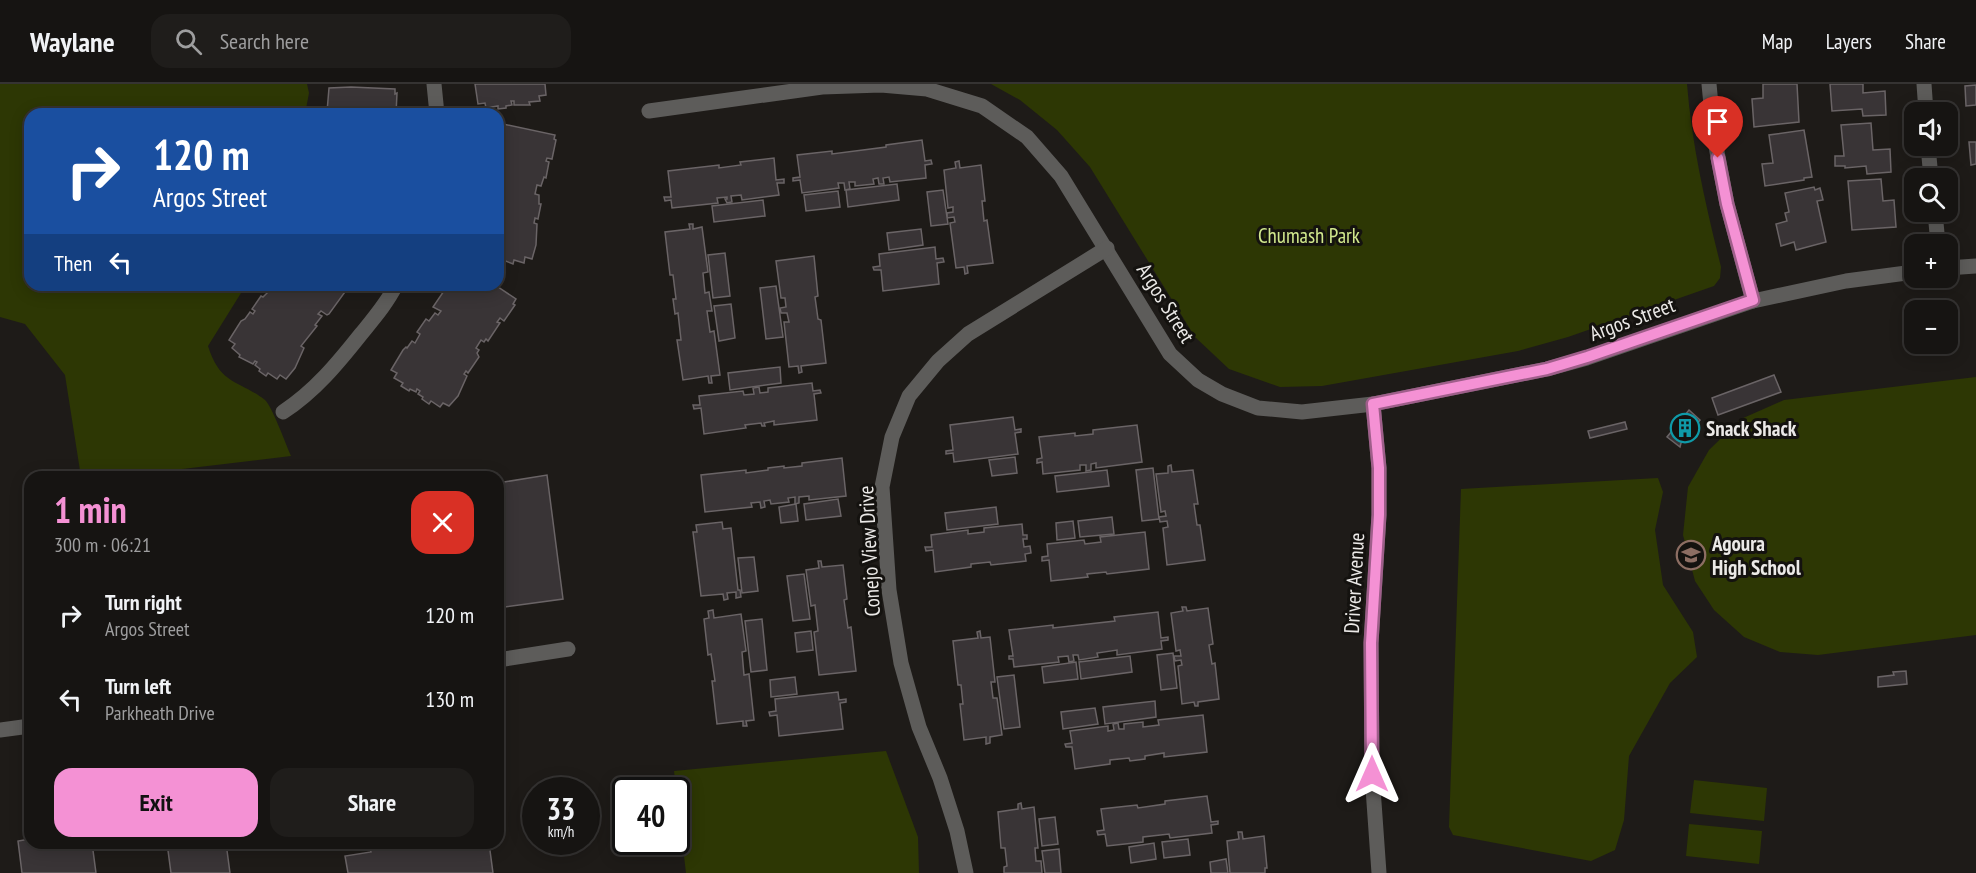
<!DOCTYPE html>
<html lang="en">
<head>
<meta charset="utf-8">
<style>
	body { margin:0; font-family:"PT Sans Narrow",sans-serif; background:#1f1d1b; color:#f1f3f6; height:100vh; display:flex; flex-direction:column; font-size:22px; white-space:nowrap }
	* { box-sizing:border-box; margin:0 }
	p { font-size:20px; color:#9e9e9f }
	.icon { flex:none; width:33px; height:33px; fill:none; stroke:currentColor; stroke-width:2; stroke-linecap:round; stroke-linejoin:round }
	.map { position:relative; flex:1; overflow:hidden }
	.panel { position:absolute; left:24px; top:387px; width:480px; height:378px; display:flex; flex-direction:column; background:#161412; border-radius:18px; box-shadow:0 3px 15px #0003,0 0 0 2px #353332 }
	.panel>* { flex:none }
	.hud { position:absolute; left:24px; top:24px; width:480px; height:183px; border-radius:18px; box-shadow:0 3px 15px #0003,0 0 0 2px #353332; background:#1a4fa0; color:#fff; overflow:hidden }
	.fabs { position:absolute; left:1904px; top:18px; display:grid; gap:12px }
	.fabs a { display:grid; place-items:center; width:54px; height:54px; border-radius:12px; background:#161412; box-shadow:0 3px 15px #0003,0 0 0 2px #353332; font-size:30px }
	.speed { position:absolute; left:522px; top:693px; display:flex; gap:12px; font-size:30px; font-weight:700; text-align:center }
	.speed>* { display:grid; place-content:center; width:78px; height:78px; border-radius:50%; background:#161412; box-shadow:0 3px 15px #0003,0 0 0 2px #353332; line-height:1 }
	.speed small { font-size:15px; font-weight:400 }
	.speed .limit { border:3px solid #111; border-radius:9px; background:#fff; color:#111 }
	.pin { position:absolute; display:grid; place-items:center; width:51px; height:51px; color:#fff; margin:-62px -26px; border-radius:50% 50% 50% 0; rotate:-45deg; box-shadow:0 0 6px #0007 }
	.pin .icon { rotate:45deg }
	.me { position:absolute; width:66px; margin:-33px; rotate:0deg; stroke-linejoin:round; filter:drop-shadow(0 0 4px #0008) }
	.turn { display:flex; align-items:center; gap:21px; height:126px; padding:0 30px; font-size:27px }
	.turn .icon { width:78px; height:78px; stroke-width:2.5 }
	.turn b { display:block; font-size:42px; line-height:51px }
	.then { display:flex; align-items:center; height:57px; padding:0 30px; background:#0003; gap:12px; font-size:22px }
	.round { display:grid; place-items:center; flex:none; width:63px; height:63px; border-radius:18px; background:#1f1d1b }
	.summary { display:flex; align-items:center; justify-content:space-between; height:102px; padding:0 30px }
	h1 { font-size:36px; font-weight:700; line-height:45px; color:#f491d4 }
	.primary-button { display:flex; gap:12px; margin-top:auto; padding:12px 30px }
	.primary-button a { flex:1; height:69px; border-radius:18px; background:#f491d4; color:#111; font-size:24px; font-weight:700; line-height:69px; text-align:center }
	.primary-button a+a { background:#1f1d1b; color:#f1f3f6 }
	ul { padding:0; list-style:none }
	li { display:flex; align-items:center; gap:18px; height:84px; padding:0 30px }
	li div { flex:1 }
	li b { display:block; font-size:22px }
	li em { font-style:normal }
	header { display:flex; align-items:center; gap:36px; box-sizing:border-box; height:84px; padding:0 30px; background:#161412; border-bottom:2px solid #353332 }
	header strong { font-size:28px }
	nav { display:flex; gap:33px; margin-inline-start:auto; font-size:21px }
	.search { width:420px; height:54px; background:#1f1d1b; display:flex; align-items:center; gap:15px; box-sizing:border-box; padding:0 21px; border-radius:18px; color:#9e9e9f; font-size:22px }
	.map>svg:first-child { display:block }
	.green { fill:#2d3704 }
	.building { fill:#393436; stroke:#6a6466; stroke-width:1.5 }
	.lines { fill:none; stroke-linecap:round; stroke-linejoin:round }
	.minor { stroke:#5d5c5a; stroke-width:15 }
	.tertiary { stroke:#5d5c5a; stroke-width:15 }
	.route-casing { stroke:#9f5e8a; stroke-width:15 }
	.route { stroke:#f491d4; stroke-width:10 }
	.labels { text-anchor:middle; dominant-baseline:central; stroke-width:6; stroke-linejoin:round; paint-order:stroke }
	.park-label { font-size:21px; fill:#d1e88d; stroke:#14120f }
	.street-label { font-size:21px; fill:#ebe9e7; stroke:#14120f }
	.poi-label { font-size:21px; font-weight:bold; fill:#ebe9e7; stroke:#14120f; text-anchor:start }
</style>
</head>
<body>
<header>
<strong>Waylane</strong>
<div class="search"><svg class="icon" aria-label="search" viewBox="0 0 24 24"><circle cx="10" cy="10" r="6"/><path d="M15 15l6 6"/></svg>Search here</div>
<nav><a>Map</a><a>Layers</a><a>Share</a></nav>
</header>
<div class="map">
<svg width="1976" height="789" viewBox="0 0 1976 789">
	<rect width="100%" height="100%" fill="#1e1b18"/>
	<g class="green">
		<path d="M0,0H307L309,9L305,30H30V201H246L208,262C220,301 239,296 265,316C272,322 286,361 291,372L115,393H81L65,291L25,240L0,233Z"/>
		<path d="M991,0H1687C1692,63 1706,122 1721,183L1720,194L1714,202L1568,253L1518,267L1322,302L1280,303L1229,285L1195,253L1090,83L1057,46L1020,16Z"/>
		<polygon points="1976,293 1976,551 1818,571 1780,568 1744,553 1714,526 1695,497 1683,451 1688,403 1709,366 1741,335 1784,316"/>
		<polygon points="1658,394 1663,408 1655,446 1663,501 1693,548 1697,573 1670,599 1629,672 1624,736 1615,766 1591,777 1453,751 1449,743 1461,405"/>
		<polygon points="886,667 918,753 919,789 686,789 674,687"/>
		<polygon points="1694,696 1767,704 1764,737 1690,729"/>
		<polygon points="1689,740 1762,747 1759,780 1686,772"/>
	</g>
	<g class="building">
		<polygon points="475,0 545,0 546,11 539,12 540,17 529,18 530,21 514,21 514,17 511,17 512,21 506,22 506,24 498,25 498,22 486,24 485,19 478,20"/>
		<polygon points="1763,0 1797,0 1799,38 1754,43 1752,15 1763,14"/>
		<polygon points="1830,0 1863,0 1863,9 1885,7 1886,31 1863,32 1862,25 1832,27"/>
		<polygon points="1976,1 1976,21 1966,22 1965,2"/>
		<polygon points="351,3 395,5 395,10 397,9 396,30 333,30 333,28 327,28 329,4"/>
		<polygon points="498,39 555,51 554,55 556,56 552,75 547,74 546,77 549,78 546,94 544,93 541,102 537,101 535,110 539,111 539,120 541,120 538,135 535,134 534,139 537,140 536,161 532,175 525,173 524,179 514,176 513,180 498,174"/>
		<polygon points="1871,39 1873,66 1890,65 1891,88 1867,90 1866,82 1845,84 1845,82 1835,82 1835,72 1844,72 1841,41"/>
		<polygon points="1804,46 1812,93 1804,94 1804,96 1765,102 1762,80 1773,79 1769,51"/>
		<polygon points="922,56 925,77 931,76 932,80 925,81 926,94 890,98 889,93 883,94 884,100 879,100 878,94 873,95 874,100 855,102 855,98 849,98 850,105 845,106 844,99 838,99 839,104 802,109 800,96 793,97 793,94 800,93 797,71 832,67 832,70 886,63 886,61"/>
		<polygon points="1969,58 1976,58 1976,80 1971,81"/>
		<polygon points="774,74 776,96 784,95 784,99 777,99 779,111 742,116 741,111 731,112 732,118 727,119 725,115 727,115 727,113 717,114 718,119 672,124 671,116 665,117 664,113 671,113 668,87 719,81 719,84 741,81 740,78"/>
		<polygon points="959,77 960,84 981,81 985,117 982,117 984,137 987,136 993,179 967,182 968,189 965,190 964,183 956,184 950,139 955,138 954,133 947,134 947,129 953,128 953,123 948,124 944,86 956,84 955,78"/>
		<polygon points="1881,95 1883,117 1894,116 1896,143 1852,146 1848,97"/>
		<polygon points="897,100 899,116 848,123 846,106"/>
		<polygon points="1814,103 1815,106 1820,104 1823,116 1817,117 1826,158 1796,166 1794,158 1781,162 1776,140 1787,137 1785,129 1789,128 1785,109"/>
		<polygon points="943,106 948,140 931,142 927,108"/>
		<polygon points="838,107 840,123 806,127 804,111"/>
		<polygon points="763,116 765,132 714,138 712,122"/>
		<polygon points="689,140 693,140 693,145 702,143 708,188 703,189 705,209 709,208 712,227 707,227 710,248 714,247 720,291 711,292 712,299 709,299 708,292 683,296 677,256 681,256 678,229 675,230 673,215 676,215 673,191 670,191 665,148 690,145"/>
		<polygon points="921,145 923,161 889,166 887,149"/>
		<polygon points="935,163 936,175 943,174 944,178 937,179 939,200 883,207 881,186 874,186 873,183 880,182 879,170"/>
		<polygon points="725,169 730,212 713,214 708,171"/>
		<polygon points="814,172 818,212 815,213 818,235 821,236 826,279 801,282 802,288 799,289 798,282 789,283 784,238 789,238 787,229 781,229 780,224 786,223 785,214 781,214 776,177"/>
		<polygon points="277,201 350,201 329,230 327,231 321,227 318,230 322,232 315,241 317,242 301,262 304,264 295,284 286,295 280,291 277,295 268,289 266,292 259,287 260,285 255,281 257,278 255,277 253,280 239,273 240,271 232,264 235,260 229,256 241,237 245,235 250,228 253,230 255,227 252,225 261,212 263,213 269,207 272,208"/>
		<polygon points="448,201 495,201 516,215 513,220 515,221 504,237 500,234 497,238 500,239 488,257 486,255 484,258 481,256 476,264 479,266 477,269 479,273 468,289 466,287 464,290 467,292 458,312 449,322 443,319 440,323 431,317 429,320 422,315 423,313 418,310 420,307 417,305 416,308 410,305 409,307 401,302 403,299 394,294 397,289 391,286 403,266 406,263 407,264 412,257 415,259 420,250 417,248 426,235 429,237 435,229 438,231 441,227 433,223"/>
		<polygon points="776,202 783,253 766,255 760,204"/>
		<polygon points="731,220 735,254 719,257 714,222"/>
		<polygon points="780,283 781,299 730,306 728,289"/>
		<polygon points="1774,291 1781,308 1718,331 1712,314"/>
		<polygon points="812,299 813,307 820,306 821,309 814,310 817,336 774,341 774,337 764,339 765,342 762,342 761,339 745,341 746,344 704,350 701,324 694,325 693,321 700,321 699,312 743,307 744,311 754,310 753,304 759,303 760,309 768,308 768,304"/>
		<polygon points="1689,326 1700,336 1687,352 1688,353 1681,359 1680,363 1667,353"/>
		<polygon points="1013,333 1015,346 1021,345 1021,348 1015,349 1018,370 954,378 953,369 946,370 946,367 953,366 950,341"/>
		<polygon points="1625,338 1627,345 1590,354 1588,347"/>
		<polygon points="1137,341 1142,378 1096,384 1096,379 1091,380 1091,386 1086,387 1086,381 1080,381 1080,386 1043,390 1042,378 1037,379 1037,375 1042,374 1039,353 1075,349 1075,352 1093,350 1093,346"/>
		<polygon points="1015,373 1017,389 992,392 989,376"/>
		<polygon points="842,374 846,412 809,416 809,412 799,413 799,419 795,420 795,413 788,414 789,418 771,420 770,416 764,417 765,423 761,424 760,418 751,419 752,423 705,428 701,391 746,386 746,389 768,386 768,384 784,382 784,384 802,382 802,379"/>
		<polygon points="1171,381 1172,388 1193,386 1198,420 1194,420 1197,441 1200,441 1205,476 1167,481 1163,444 1168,443 1167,437 1160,438 1159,433 1166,432 1165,427 1161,428 1156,390 1168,389 1168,382"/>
		<polygon points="1153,384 1159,435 1142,437 1136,386"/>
		<polygon points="1107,386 1109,402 1057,408 1055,392"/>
		<polygon points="547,391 563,515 498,524 498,399"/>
		<polygon points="838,415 841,432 806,436 804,420"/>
		<polygon points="796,420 798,437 781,439 779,423"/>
		<polygon points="996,423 998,440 947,446 945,429"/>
		<polygon points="1112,433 1114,450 1080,453 1078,437"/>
		<polygon points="1073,437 1075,454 1057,456 1056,439"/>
		<polygon points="722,438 723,445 731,444 738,506 740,506 741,513 736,514 736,508 727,509 728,515 724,516 723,510 701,512 693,448 697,448 696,441"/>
		<polygon points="1022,440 1023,451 1027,451 1027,455 1023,455 1024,463 1030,462 1031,469 1025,470 1026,477 991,481 990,478 971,480 971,483 935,488 933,466 926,467 925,463 932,463 931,451 968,446 968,450 984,448 984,444"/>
		<polygon points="1145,448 1149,485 1107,490 1106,488 1087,490 1088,493 1051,497 1049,476 1042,477 1042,473 1048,472 1047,460 1084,456 1085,460 1101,458 1100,453"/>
		<polygon points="754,473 758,507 742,509 738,474"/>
		<polygon points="818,477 821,477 822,483 843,481 847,515 844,516 848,544 851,543 856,587 819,591 814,548 818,547 815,521 811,522 806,486 819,484"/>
		<polygon points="804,490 810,535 793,537 787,492"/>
		<polygon points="1182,523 1186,523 1187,527 1208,524 1213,560 1209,561 1212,580 1215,579 1219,615 1198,618 1198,622 1195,622 1194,618 1182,620 1178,582 1182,581 1181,576 1175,577 1174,572 1181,572 1180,566 1176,567 1171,529 1183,527"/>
		<polygon points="713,526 714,534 741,530 746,567 742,568 744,591 749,590 754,636 746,637 747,642 743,642 743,637 717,640 712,597 715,597 711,570 708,571 704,535 709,534 708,527"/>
		<polygon points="1158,528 1161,554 1168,553 1168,556 1161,557 1162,565 1117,571 1117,566 1097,569 1098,573 1079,576 1078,571 1073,571 1074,577 1069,578 1068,572 1058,573 1059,578 1014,583 1013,575 1009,575 1009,572 1013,572 1009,546 1053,541 1053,544 1115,537 1114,533"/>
		<polygon points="762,535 767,586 751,588 745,537"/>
		<polygon points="811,547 813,566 797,568 795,549"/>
		<polygon points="980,547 981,554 990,553 995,598 991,598 993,614 997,614 1002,651 990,653 990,659 986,660 986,653 964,656 960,620 963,620 961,601 958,601 953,557 978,554 977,548"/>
		<polygon points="1173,569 1177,604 1161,606 1157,571"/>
		<polygon points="1130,572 1132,588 1081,595 1079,578"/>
		<polygon points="1076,578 1078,595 1044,599 1042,583"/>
		<polygon points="1906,587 1907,600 1878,603 1878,593 1894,591 1893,588"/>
		<polygon points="1014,591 1020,643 1004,645 997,593"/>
		<polygon points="795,593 797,610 771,613 770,596"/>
		<polygon points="838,608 839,616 846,615 846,618 840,619 843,645 779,652 777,631 770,632 769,628 776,627 775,615"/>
		<polygon points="1155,617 1156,633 1105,640 1103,623"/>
		<polygon points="1095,624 1098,640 1063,645 1061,628"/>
		<polygon points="1203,631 1207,668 1164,673 1164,669 1145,672 1145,675 1130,677 1129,674 1110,676 1110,680 1075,685 1072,663 1066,663 1065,660 1072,659 1070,647 1108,642 1108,647 1114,646 1113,640 1118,639 1119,645 1124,645 1124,640 1143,638 1143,643 1159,641 1158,636"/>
		<polygon points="1207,712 1211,738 1218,737 1218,740 1211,741 1212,749 1170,754 1169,750 1143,753 1143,758 1107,762 1105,750 1098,751 1097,747 1104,746 1101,725 1137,721 1138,724 1165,720 1165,717"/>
		<polygon points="1021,719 1022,725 1034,723 1038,764 1035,764 1036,777 1041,777 1042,789 1004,789 1004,783 1007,782 1005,764 1001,764 998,728 1018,725 1018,720"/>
		<polygon points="1055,733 1058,760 1042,762 1039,735"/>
		<polygon points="1238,748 1242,748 1243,755 1264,752 1267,784 1265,784 1265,789 1230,789 1227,757 1239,755"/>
		<polygon points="30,755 30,759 92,759 96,789 22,789 18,757"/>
		<polygon points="1188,755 1190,771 1164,774 1162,758"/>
		<polygon points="167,759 226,759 230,789 171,789"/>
		<polygon points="409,759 489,759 493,789 348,789 345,772 371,768 370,764"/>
		<polygon points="1154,759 1156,775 1131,779 1129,763"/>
		<polygon points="1059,765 1061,789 1045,789 1042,767"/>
		<polygon points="1226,775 1228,789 1211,789 1210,778"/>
	</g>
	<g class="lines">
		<g class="minor">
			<polyline points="434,0 437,30"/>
			<polyline points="1709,0 1714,52 1727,120 1753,217"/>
			<polyline points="1924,0 1926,28"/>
			<polyline points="649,27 822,3 881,1 927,5 982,22 1027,53 1061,92 1170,270 1198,296 1222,310 1258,324 1302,328 1373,320"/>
			<polyline points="1928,62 1931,94"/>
			<polyline points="1935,128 1938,160"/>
			<path d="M283,328C315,307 338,279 361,250C374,234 387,219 396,201"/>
			<polyline points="498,576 568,565"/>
			<polyline points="0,646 30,642"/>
			<polyline points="966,789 957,747 940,694 919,643 901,579 889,506 882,403 892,353 909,312 938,277 968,250 1107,164"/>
		</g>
		<g class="tertiary">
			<polyline points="1947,184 1976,182"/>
			<polyline points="1379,789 1372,690 1371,559 1379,431 1379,384 1373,320 1547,285 1587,274 1753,217 1846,197 1914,188"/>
		</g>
	</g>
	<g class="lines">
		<g class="route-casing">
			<polyline id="route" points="1372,690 1371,559 1379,431 1379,384 1373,320 1547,285 1587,273 1753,216 1727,120 1718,74"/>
		</g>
		<use href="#route" class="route"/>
	</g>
	<defs>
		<g id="building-ring" transform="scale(1.5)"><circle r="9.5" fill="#14120f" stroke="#0f9aa8" stroke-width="1.5"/><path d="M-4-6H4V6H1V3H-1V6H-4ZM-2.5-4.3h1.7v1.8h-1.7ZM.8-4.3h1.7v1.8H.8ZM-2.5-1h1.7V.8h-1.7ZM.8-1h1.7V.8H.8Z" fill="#0f9aa8"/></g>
		<g id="school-ring" transform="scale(1.5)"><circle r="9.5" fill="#14120f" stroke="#8d6e63" stroke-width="1.5"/><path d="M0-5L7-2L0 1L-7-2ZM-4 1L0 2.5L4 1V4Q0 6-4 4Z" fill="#8d6e63"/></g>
	</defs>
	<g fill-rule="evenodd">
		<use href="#building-ring" x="1685" y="344"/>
		<use href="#school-ring" x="1691" y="471"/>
	</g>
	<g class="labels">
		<g class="park-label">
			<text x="1309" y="151">Chumash Park</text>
		</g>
		<g class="street-label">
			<text transform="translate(1166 219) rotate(58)">Argos Street</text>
			<text transform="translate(1632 235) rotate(-20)">Argos Street</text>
			<text transform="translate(869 467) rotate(-93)">Conejo View Drive</text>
			<text transform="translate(1354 499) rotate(-87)">Driver Avenue</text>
		</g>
		<g class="poi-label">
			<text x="1706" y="344">Snack Shack</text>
			<text x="1712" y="459">Agoura<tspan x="1712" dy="24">High School</tspan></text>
		</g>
	</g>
</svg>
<div class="fabs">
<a><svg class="icon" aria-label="sound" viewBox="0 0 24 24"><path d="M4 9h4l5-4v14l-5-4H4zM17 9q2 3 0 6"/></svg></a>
<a><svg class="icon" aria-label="search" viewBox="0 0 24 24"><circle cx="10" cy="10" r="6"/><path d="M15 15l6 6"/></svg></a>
<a>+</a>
<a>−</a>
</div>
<div class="speed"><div>33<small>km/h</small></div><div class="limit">40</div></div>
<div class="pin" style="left:1718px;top:74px;background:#d93025"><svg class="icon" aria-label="arrive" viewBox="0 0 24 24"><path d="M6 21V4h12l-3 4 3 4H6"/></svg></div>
<svg class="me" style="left:1372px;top:690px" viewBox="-20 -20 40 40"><path d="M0-17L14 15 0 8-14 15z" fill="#f491d4" stroke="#fff" stroke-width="4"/></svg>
<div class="hud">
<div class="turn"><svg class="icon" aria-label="right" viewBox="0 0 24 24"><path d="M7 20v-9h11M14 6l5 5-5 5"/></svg><div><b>120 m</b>Argos Street</div></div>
<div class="then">Then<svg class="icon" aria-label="left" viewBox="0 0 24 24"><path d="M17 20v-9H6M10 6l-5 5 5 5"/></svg></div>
</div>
<section class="panel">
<div class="summary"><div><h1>1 min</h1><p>300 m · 06:21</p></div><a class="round" style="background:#d93025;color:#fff"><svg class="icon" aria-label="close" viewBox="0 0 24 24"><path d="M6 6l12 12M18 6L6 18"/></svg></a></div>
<ul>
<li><svg class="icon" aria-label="right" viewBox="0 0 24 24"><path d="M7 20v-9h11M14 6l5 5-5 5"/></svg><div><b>Turn right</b><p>Argos Street</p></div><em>120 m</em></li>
<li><svg class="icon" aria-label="left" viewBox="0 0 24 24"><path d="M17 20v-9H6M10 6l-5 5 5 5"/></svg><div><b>Turn left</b><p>Parkheath Drive</p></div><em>130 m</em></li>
</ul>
<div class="primary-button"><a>Exit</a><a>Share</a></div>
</section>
</div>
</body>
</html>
